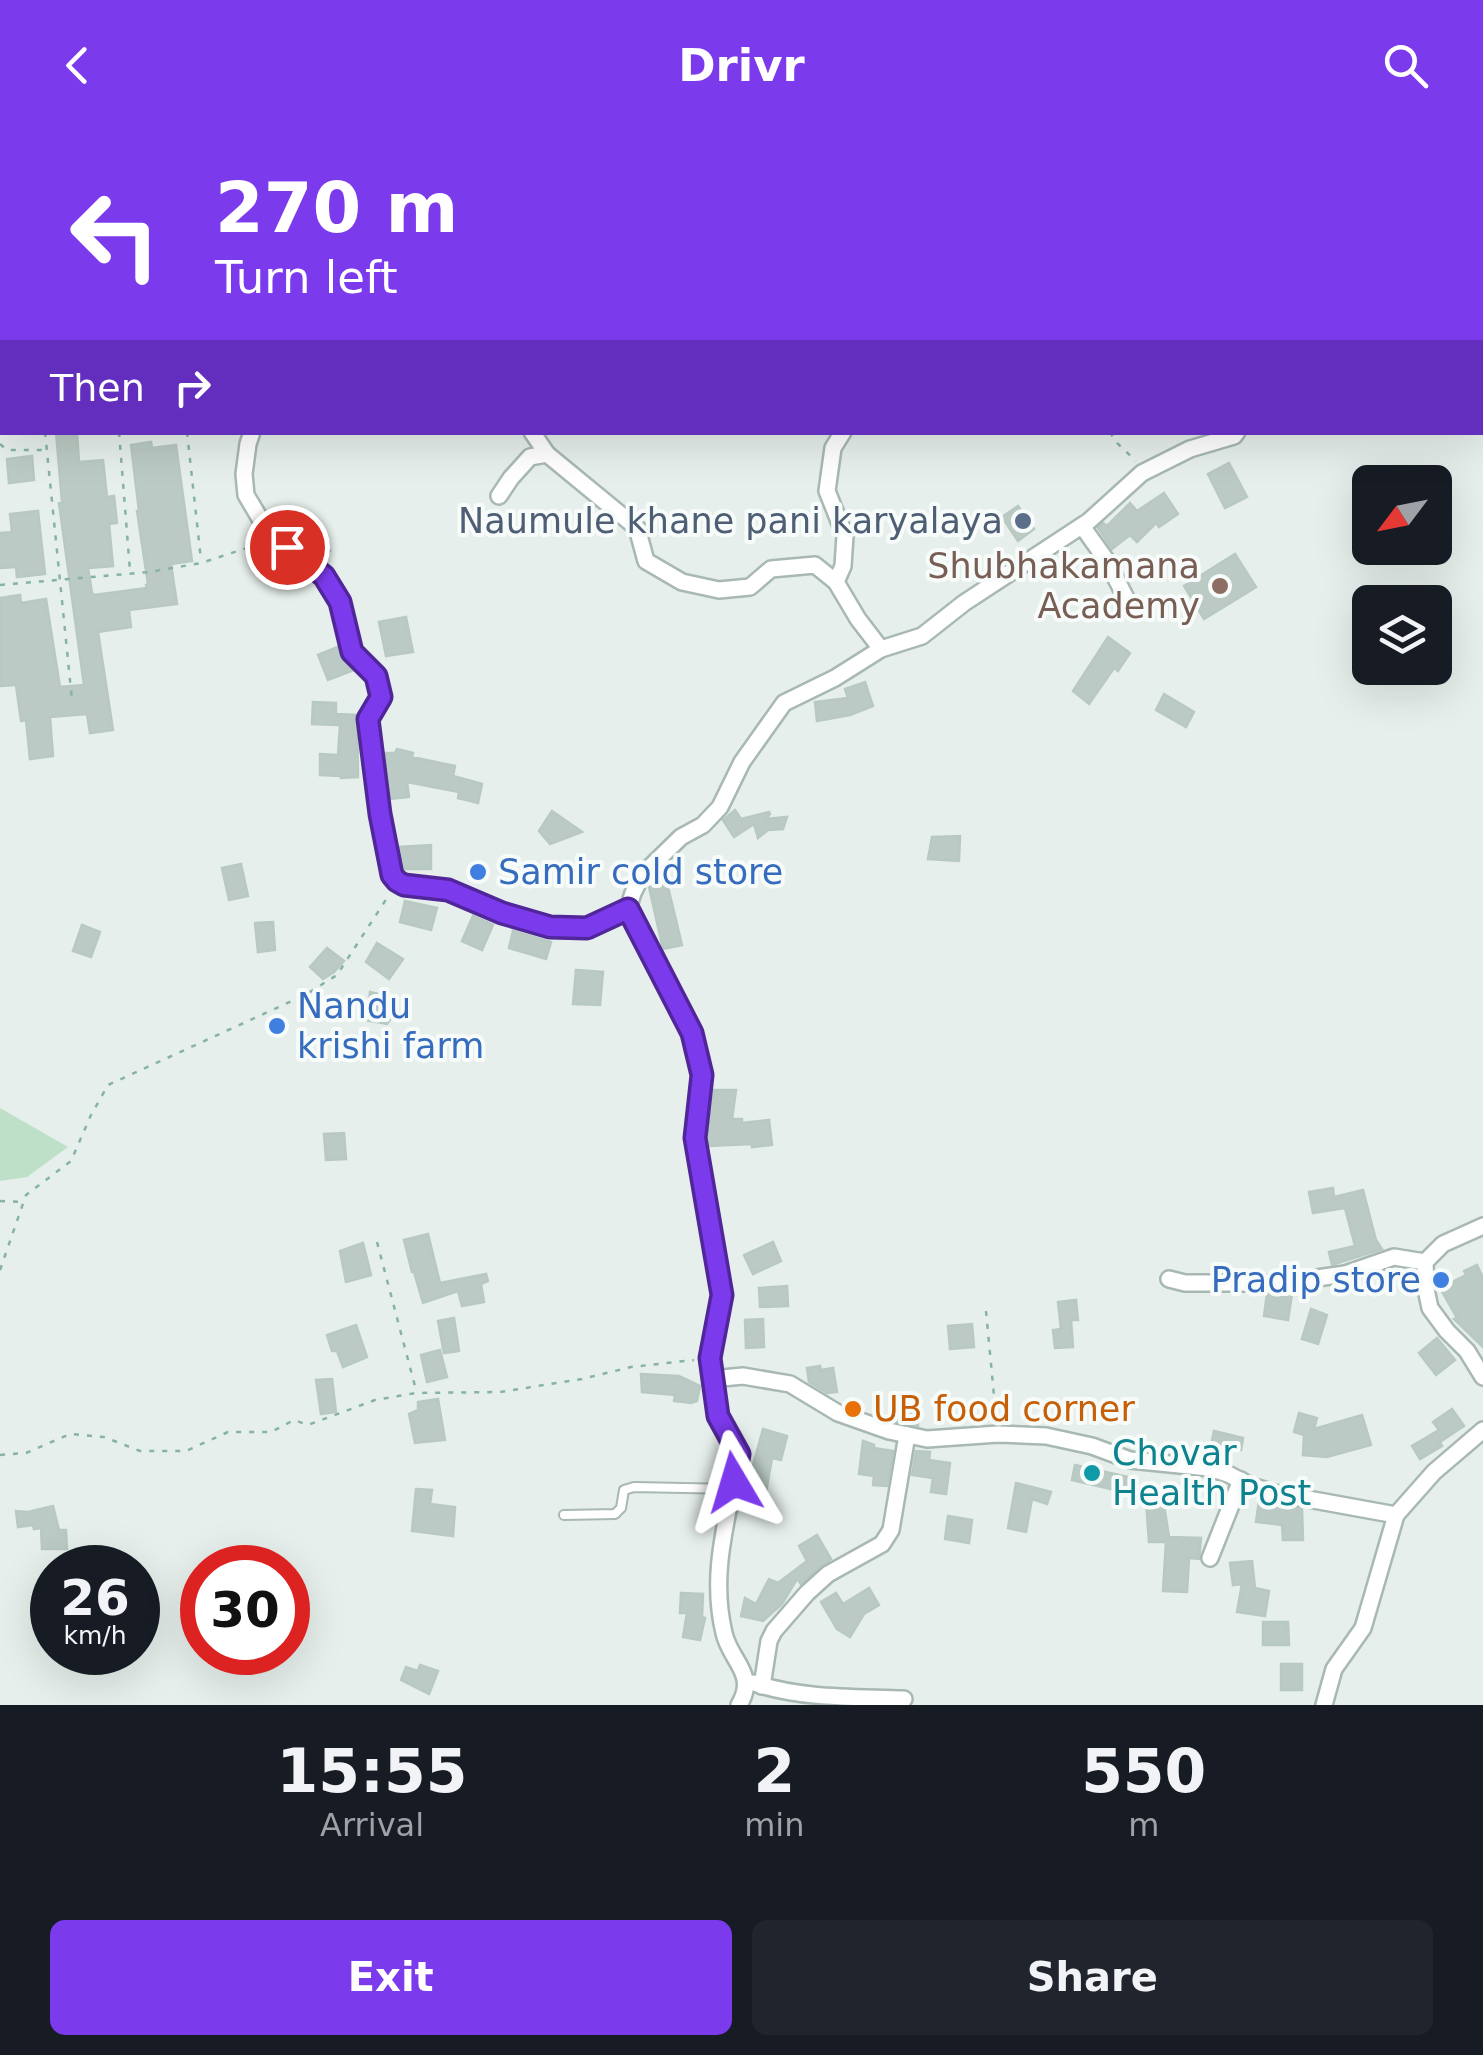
<!DOCTYPE html>
<html lang="en">
<head>
<meta charset="utf-8">
<style>
	body { margin:0; font-family:"DejaVu Sans",sans-serif; background:#20242c; color:#f1f3f6; height:100vh; display:flex; flex-direction:column; font-size:38px; white-space:nowrap }
	* { box-sizing:border-box; margin:0 }
	p { font-size:32px; color:#9ea1a6 }
	.icon { flex:none; width:55px; height:55px; fill:none; stroke:currentColor; stroke-width:2; stroke-linecap:round; stroke-linejoin:round }
	.map { position:relative; height:1575px; overflow:hidden }
	.side { display:flex; flex-direction:column; background:#171b24; flex:1 }
	.side>* { flex:none }
	.banner { position:absolute; left:0px; top:0px; width:1485px; height:305px; box-shadow:0 10px 40px #0002; background:#7c3aed; color:#fff; overflow:hidden }
	.needle { width:65px; rotate:238deg }
	.fabs { position:absolute; left:1352px; top:335px; display:grid; gap:20px }
	.fabs a { display:grid; place-items:center; width:100px; height:100px; border-radius:15px; background:#171b24; box-shadow:0 10px 40px #0002; font-size:50px }
	.speed { position:absolute; left:30px; top:1415px; display:flex; gap:20px; font-size:50px; font-weight:700; text-align:center }
	.speed>* { display:grid; place-content:center; width:130px; height:130px; border-radius:50%; background:#171b24; box-shadow:0 10px 40px #0002; line-height:1 }
	.speed small { font-size:25px; font-weight:400 }
	.speed .limit { border:15px solid #d22; background:#fff; color:#111 }
	.pin { position:absolute; display:grid; place-items:center; width:85px; height:85px; color:#fff; margin:-42px; border:5px solid #fff; border-radius:50%; box-shadow:0 2px 10px #0007 }
	.me { position:absolute; width:110px; margin:-55px; rotate:353deg; stroke-linejoin:round; filter:drop-shadow(0 0 8px #0008) }
	.turn { display:flex; align-items:center; gap:35px; height:210px; padding:0 50px; font-size:45px }
	.turn .icon { width:130px; height:130px; stroke-width:2.5 }
	.turn b { display:block; font-size:70px; line-height:85px }
	.then { display:flex; align-items:center; height:95px; padding:0 50px; background:#0003; gap:20px; font-size:38px }
	.eta { display:flex; justify-content:space-evenly; align-items:center; height:170px; text-align:center }
	.eta b { font-size:60px; font-weight:800; line-height:70px }
	.cta { display:flex; gap:20px; margin-top:auto; padding:20px 50px }
	.cta a { flex:1; height:115px; border-radius:15px; background:#7c3aed; color:#fff; font-size:40px; font-weight:800; line-height:115px; text-align:center }
	.cta a+a { background:#20242c; color:#f1f3f6 }
	header { display:flex; justify-content:space-between; align-items:center; height:130px; padding:0 50px; background:#7c3aed; color:#fff; font-size:45px; font-weight:800 }
	.map>svg:first-child { display:block }
	.green { fill:#bfe0c8 }
	.building { fill:#bbcac4; stroke:#b8c9c2; stroke-width:2.5 }
	.lines { fill:none; stroke-linecap:round; stroke-linejoin:round }
	.lane-casing { stroke:#a8b8b2; stroke-width:12 }
	.street-casing { stroke:#a8b8b2; stroke-width:20 }
	.path { stroke:#86b3a5; stroke-width:2.5; stroke-dasharray:5 8; stroke-linecap:butt }
	.lane { stroke:#fff; stroke-width:8 }
	.street { stroke:#fff; stroke-width:15 }
	.route-casing { stroke:#51269a; stroke-width:25 }
	.route { stroke:#7c3aed; stroke-width:18 }
	.service-dot { fill:#5c6f8a; stroke:#f7fbf9; stroke-width:4 }
	.education-dot { fill:#8d6e63; stroke:#f7fbf9; stroke-width:4 }
	.shop-dot { fill:#3f7fe0; stroke:#f7fbf9; stroke-width:4 }
	.food-dot { fill:#e8710a; stroke:#f7fbf9; stroke-width:4 }
	.culture-dot { fill:#0f9aa8; stroke:#f7fbf9; stroke-width:4 }
	.labels { text-anchor:middle; dominant-baseline:central; stroke-width:8; stroke-linejoin:round; paint-order:stroke }
	.service-label { font-size:35px; fill:#4e5e75; stroke:#f7fbf9; text-anchor:end }
	.education-label { font-size:35px; fill:#785e54; stroke:#f7fbf9; text-anchor:end }
	.shop-label { font-size:35px; fill:#366cbe; stroke:#f7fbf9; text-anchor:start }
	.food-label { font-size:35px; fill:#c56008; stroke:#f7fbf9; text-anchor:start }
	.culture-label { font-size:35px; fill:#0d838f; stroke:#f7fbf9; text-anchor:start }
</style>
</head>
<body>
<header><svg class="icon" aria-label="back" viewBox="0 0 24 24"><path d="M15 5l-7 7 7 7"/></svg>Drivr<svg class="icon" aria-label="search" viewBox="0 0 24 24"><circle cx="10" cy="10" r="6"/><path d="M15 15l6 6"/></svg></header>
<div class="map">
<svg width="1483" height="1575" viewBox="0 0 1483 1575">
	<rect width="100%" height="100%" fill="#e6efeb"/>
	<polygon class="green" points="0,978 68,1017 27,1047 0,1051"/>
	<g class="building">
		<polygon points="56,302 77,302 79,332 103,330 107,367 114,366 117,393 109,394 113,436 88,438 92,463 94,465 147,458 146,455 148,454 137,381 139,381 131,315 151,312 152,318 176,315 192,431 171,434 177,474 129,480 131,497 98,502 113,600 90,603 87,584 50,587 53,626 30,629 26,590 21,591 16,555 1,556 0,468 20,465 21,473 46,469 60,557 84,555 59,373 62,372"/>
		<polygon points="32,326 34,350 9,353 7,329"/>
		<polygon points="1229,333 1247,367 1225,378 1208,344"/>
		<polygon points="1164,363 1178,384 1159,397 1156,393 1137,412 1130,405 1112,419 1098,398 1103,393 1107,396 1130,373 1137,381"/>
		<polygon points="1018,376 1034,399 1018,411 1002,387"/>
		<polygon points="38,381 45,444 17,447 16,437 0,438 0,403 12,402 10,384"/>
		<polygon points="317,396 330,421 318,427 297,408"/>
		<polygon points="1235,424 1256,457 1204,489 1184,456"/>
		<polygon points="406,487 413,522 386,526 379,492"/>
		<polygon points="1108,507 1130,523 1118,541 1114,538 1089,574 1073,561"/>
		<polygon points="340,516 344,529 354,540 328,550 318,525"/>
		<polygon points="865,552 873,576 850,585 817,591 815,572 848,568 845,559"/>
		<polygon points="1164,564 1194,582 1186,597 1156,580"/>
		<polygon points="313,572 336,573 336,584 357,585 358,647 341,648 341,646 320,645 320,624 338,625 340,595 312,594"/>
		<polygon points="397,619 413,623 412,627 455,636 453,646 482,654 478,673 458,668 459,662 407,652 409,667 390,669 386,645 386,623 395,623"/>
		<polygon points="735,680 741,689 769,682 770,684 765,689 787,687 783,699 768,700 758,708 754,694 734,707 723,690"/>
		<polygon points="552,681 582,702 550,714 539,701"/>
		<polygon points="960,706 959,731 928,729 932,707"/>
		<polygon points="431,715 431,739 402,739 398,717"/>
		<polygon points="241,734 248,766 229,770 222,738"/>
		<polygon points="667,753 682,815 663,819 649,757"/>
		<polygon points="405,771 437,778 431,800 400,792"/>
		<polygon points="473,786 493,795 482,820 462,811"/>
		<polygon points="273,792 275,820 258,822 255,793"/>
		<polygon points="82,795 100,802 91,827 73,821"/>
		<polygon points="513,801 551,812 546,829 509,818"/>
		<polygon points="377,813 403,829 389,849 366,832"/>
		<polygon points="327,818 344,831 334,842 323,849 310,837"/>
		<polygon points="576,840 603,842 600,875 573,874"/>
		<polygon points="370,862 391,867 392,887 387,894 364,890 363,871 369,871"/>
		<polygon points="714,960 736,960 732,989 742,989 742,993 769,990 772,1015 752,1017 752,1014 708,1016 706,1008 711,970 713,970"/>
		<polygon points="344,1003 346,1029 326,1030 324,1004"/>
		<polygon points="1333,1058 1334,1067 1363,1060 1376,1110 1382,1119 1332,1135 1329,1122 1355,1116 1345,1078 1313,1083 1309,1062"/>
		<polygon points="428,1104 440,1153 486,1144 488,1151 481,1154 484,1172 462,1176 458,1161 423,1173 414,1142 412,1142 404,1110"/>
		<polygon points="773,1112 781,1131 753,1144 744,1125"/>
		<polygon points="363,1113 371,1145 346,1152 340,1121"/>
		<polygon points="1477,1135 1483,1148 1483,1217 1454,1189 1457,1188 1440,1158 1466,1145 1464,1141"/>
		<polygon points="787,1156 788,1176 760,1177 759,1158"/>
		<polygon points="1289,1163 1292,1164 1288,1190 1264,1186 1267,1164"/>
		<polygon points="1076,1170 1078,1190 1071,1190 1073,1217 1055,1218 1053,1200 1061,1199 1058,1172"/>
		<polygon points="1311,1179 1327,1185 1318,1214 1302,1209"/>
		<polygon points="454,1188 459,1221 444,1223 438,1191"/>
		<polygon points="763,1189 764,1217 746,1218 745,1190"/>
		<polygon points="972,1194 974,1217 950,1219 948,1196"/>
		<polygon points="356,1195 367,1227 343,1237 337,1221 332,1221 327,1205"/>
		<polygon points="1437,1208 1455,1230 1436,1245 1419,1223"/>
		<polygon points="440,1220 447,1247 427,1252 421,1225"/>
		<polygon points="820,1236 821,1240 833,1238 837,1262 827,1263 809,1252 807,1238"/>
		<polygon points="641,1244 679,1246 700,1256 697,1271 691,1273 674,1271 675,1265 642,1262"/>
		<polygon points="332,1249 336,1282 321,1284 316,1250"/>
		<polygon points="438,1269 445,1310 415,1313 409,1284 418,1280 418,1272"/>
		<polygon points="896,1271 920,1273 918,1296 894,1291"/>
		<polygon points="1452,1279 1464,1296 1440,1312 1442,1316 1420,1329 1412,1316 1439,1300 1433,1292"/>
		<polygon points="1299,1283 1317,1288 1314,1299 1362,1285 1371,1315 1327,1327 1303,1325 1304,1305 1294,1302"/>
		<polygon points="763,1299 787,1306 781,1330 772,1328 766,1362 744,1358 748,1338 752,1339"/>
		<polygon points="1214,1301 1243,1308 1241,1320 1224,1318 1223,1328 1209,1325"/>
		<polygon points="863,1311 874,1315 874,1318 893,1321 887,1356 873,1355 874,1346 859,1344"/>
		<polygon points="916,1321 930,1322 929,1330 950,1333 946,1364 931,1362 933,1348 912,1345"/>
		<polygon points="1075,1335 1132,1348 1128,1363 1072,1350"/>
		<polygon points="1016,1353 1051,1362 1047,1374 1032,1369 1026,1402 1008,1398"/>
		<polygon points="416,1359 432,1360 430,1374 455,1377 453,1406 412,1401"/>
		<polygon points="1163,1369 1169,1407 1201,1408 1199,1429 1189,1428 1187,1462 1163,1461 1166,1412 1149,1412 1146,1371"/>
		<polygon points="1259,1371 1302,1379 1303,1410 1283,1410 1282,1395 1256,1392"/>
		<polygon points="53,1376 59,1400 66,1400 67,1419 42,1419 41,1398 34,1399 33,1395 18,1397 16,1381 28,1382"/>
		<polygon points="948,1386 972,1390 969,1413 945,1409"/>
		<polygon points="817,1405 831,1429 801,1454 797,1449 782,1474 763,1491 741,1486 745,1468 756,1474 769,1449 778,1453 807,1431 799,1416"/>
		<polygon points="1252,1431 1255,1458 1269,1461 1265,1486 1237,1482 1242,1454 1233,1455 1230,1433"/>
		<polygon points="869,1458 879,1475 864,1484 850,1507 837,1499 821,1472 836,1463 843,1474"/>
		<polygon points="681,1463 703,1464 702,1487 705,1488 700,1510 683,1507 687,1483 680,1483"/>
		<polygon points="1263,1492 1288,1492 1289,1515 1263,1515"/>
		<rect x="1281" y="1534" width="21" height="26"/>
		<polygon points="420,1535 438,1541 429,1564 401,1550 406,1537 418,1541"/>
	</g>
	<g class="lines">
		<g class="lane-casing">
			<polyline id="lane" points="564,1385 615,1384 621,1378 624,1360 634,1357 733,1359"/>
		</g>
		<g class="street-casing">
			<g id="street">
				<polyline points="288,0 288,2"/>
				<polyline points="366,0 367,2"/>
				<polyline points="909,0 915,2"/>
				<polyline points="1350,0 1354,2"/>
				<polyline points="882,2 883,0"/>
				<polyline points="965,2 970,0"/>
				<polyline points="1391,2 1396,0"/>
				<polyline points="1482,108 1483,108"/>
				<polyline points="1482,211 1483,211"/>
				<polyline points="1482,273 1483,271"/>
				<polyline points="252,302 248,314 244,344 246,365 268,402 324,446 340,471 353,522 376,546 381,567 367,589 380,684 392,745 397,751 404,755 448,760 502,783 550,797 587,797 628,779"/>
				<polyline points="532,302 547,324"/>
				<polyline points="843,302 833,318 827,361 845,406 843,436 836,452 858,489 881,519"/>
				<polyline points="499,366 511,348 530,327 547,324 637,398 646,431 682,452 719,460 750,457 771,439 815,435 836,452"/>
				<polyline points="1082,396 1107,431 1130,476"/>
				<polyline points="1483,1096 1443,1114 1425,1132 1426,1159 1430,1178 1447,1201 1467,1221 1483,1247"/>
				<polyline points="1169,1149 1185,1153 1281,1153 1345,1144 1394,1127 1425,1132"/>
				<polyline points="712,1249 743,1246 790,1254 838,1283 889,1301 927,1309 998,1304 1046,1306 1092,1316 1130,1330 1209,1338 1228,1344 1251,1356 1275,1363 1396,1385 1434,1342 1483,1300"/>
				<polyline points="1210,1428 1241,1350"/>
				<path d="M754,1553C802,1569 854,1567 904,1569"/>
				<polyline points="762,1556 769,1511 774,1501 807,1463 828,1444 882,1414 891,1400 907,1305"/>
				<path d="M739,1575C758,1544 730,1531 724,1503C709,1441 729,1385 739,1324L718,1285L710,1228L721,1165L695,1008L702,945L692,903L628,779L633,763L642,745L681,707L703,695L720,677L742,632L784,573L835,548L881,519L922,506L964,473L1089,391L1142,343L1190,319L1234,306L1237,302"/>
				<polyline points="1324,1575 1334,1539 1363,1498 1396,1385"/>
			</g>
		</g>
		<g class="path">
			<polyline points="45,302 72,570"/>
			<polyline points="119,302 130,441"/>
			<polyline points="187,302 201,430"/>
			<polyline points="1110,302 1116,312 1136,331"/>
			<polyline points="0,314 7,320 46,320"/>
			<polyline points="0,455 149,442 201,433 250,417 252,408"/>
			<polyline points="0,1071 23,1072"/>
			<polyline points="377,1112 416,1260"/>
			<polyline points="0,1140 26,1065 71,1031 91,985 108,955 305,865 337,845 389,765"/>
			<polyline points="986,1181 996,1287"/>
			<polyline points="0,1325 26,1323 70,1304 104,1307 140,1321 186,1321 228,1302 271,1302 294,1290 308,1295 375,1270 416,1263 500,1262 582,1249 631,1237 694,1230"/>
		</g>
		<use href="#lane" class="lane"/>
		<use href="#street" class="street"/>
	</g>
	<g class="lines">
		<g class="route-casing">
			<polyline id="route" points="287,417 324,446 340,472 352,522 376,546 381,567 368,589 380,684 392,745 397,751 404,755 448,760 502,783 550,797 587,798 628,779 692,903 702,945 695,1008 722,1165 710,1228 718,1286 739,1324 734,1352"/>
		</g>
		<use href="#route" class="route"/>
	</g>
	<circle class="service-dot" cx="1023" cy="391" r="10"/>
	<circle class="education-dot" cx="1220" cy="456" r="10"/>
	<g class="shop-dot">
		<circle cx="478" cy="742" r="10"/>
		<circle cx="277" cy="896" r="10"/>
		<circle cx="1441" cy="1150" r="10"/>
	</g>
	<circle class="food-dot" cx="853" cy="1279" r="10"/>
	<circle class="culture-dot" cx="1092" cy="1343" r="10"/>
	<g class="labels">
		<g class="service-label">
			<text x="1003" y="391">Naumule khane pani karyalaya</text>
		</g>
		<g class="education-label">
			<text x="1200" y="436">Shubhakamana<tspan x="1200" dy="40">Academy</tspan></text>
		</g>
		<g class="shop-label">
			<text x="498" y="742">Samir cold store</text>
			<text x="297" y="876">Nandu<tspan x="297" dy="40">krishi farm</tspan></text>
			<text x="1421" y="1150" text-anchor="end">Pradip store</text>
		</g>
		<g class="food-label">
			<text x="873" y="1279">UB food corner</text>
		</g>
		<g class="culture-label">
			<text x="1112" y="1323">Chovar<tspan x="1112" dy="40">Health Post</tspan></text>
		</g>
	</g>
</svg>
<div class="fabs">
<a><svg class="needle" viewBox="-14 -14 28 28"><path d="M0-13l5 13h-10z" fill="#e53935"/><path d="M0 13l5-13h-10z" fill="#9ea1a6"/></svg></a>
<a><svg class="icon" aria-label="layers" viewBox="0 0 24 24"><path d="M12 4l9 5-9 5-9-5zM3 14l9 5 9-5"/></svg></a>
</div>
<div class="speed"><div>26<small>km/h</small></div><div class="limit">30</div></div>
<div class="pin" style="left:287px;top:417px;background:#d93025"><svg class="icon" aria-label="arrive" viewBox="0 0 24 24"><path d="M6 21V4h12l-3 4 3 4H6"/></svg></div>
<svg class="me" style="left:734px;top:1352px" viewBox="-20 -20 40 40"><path d="M0-17L14 15 0 8-14 15z" fill="#7c3aed" stroke="#fff" stroke-width="4"/></svg>
<div class="banner">
<div class="turn"><svg class="icon" aria-label="left" viewBox="0 0 24 24"><path d="M17 20v-9H6M10 6l-5 5 5 5"/></svg><div><b>270 m</b>Turn left</div></div>
<div class="then">Then<svg class="icon" aria-label="right" viewBox="0 0 24 24"><path d="M7 20v-9h11M14 6l5 5-5 5"/></svg></div>
</div>
</div>
<section class="side">
<div class="eta">
<div><b>15:55</b><p>Arrival</p></div>
<div><b>2</b><p>min</p></div>
<div><b>550</b><p>m</p></div>
</div>
<div class="cta"><a>Exit</a><a>Share</a></div>
</section>
</body>
</html>
